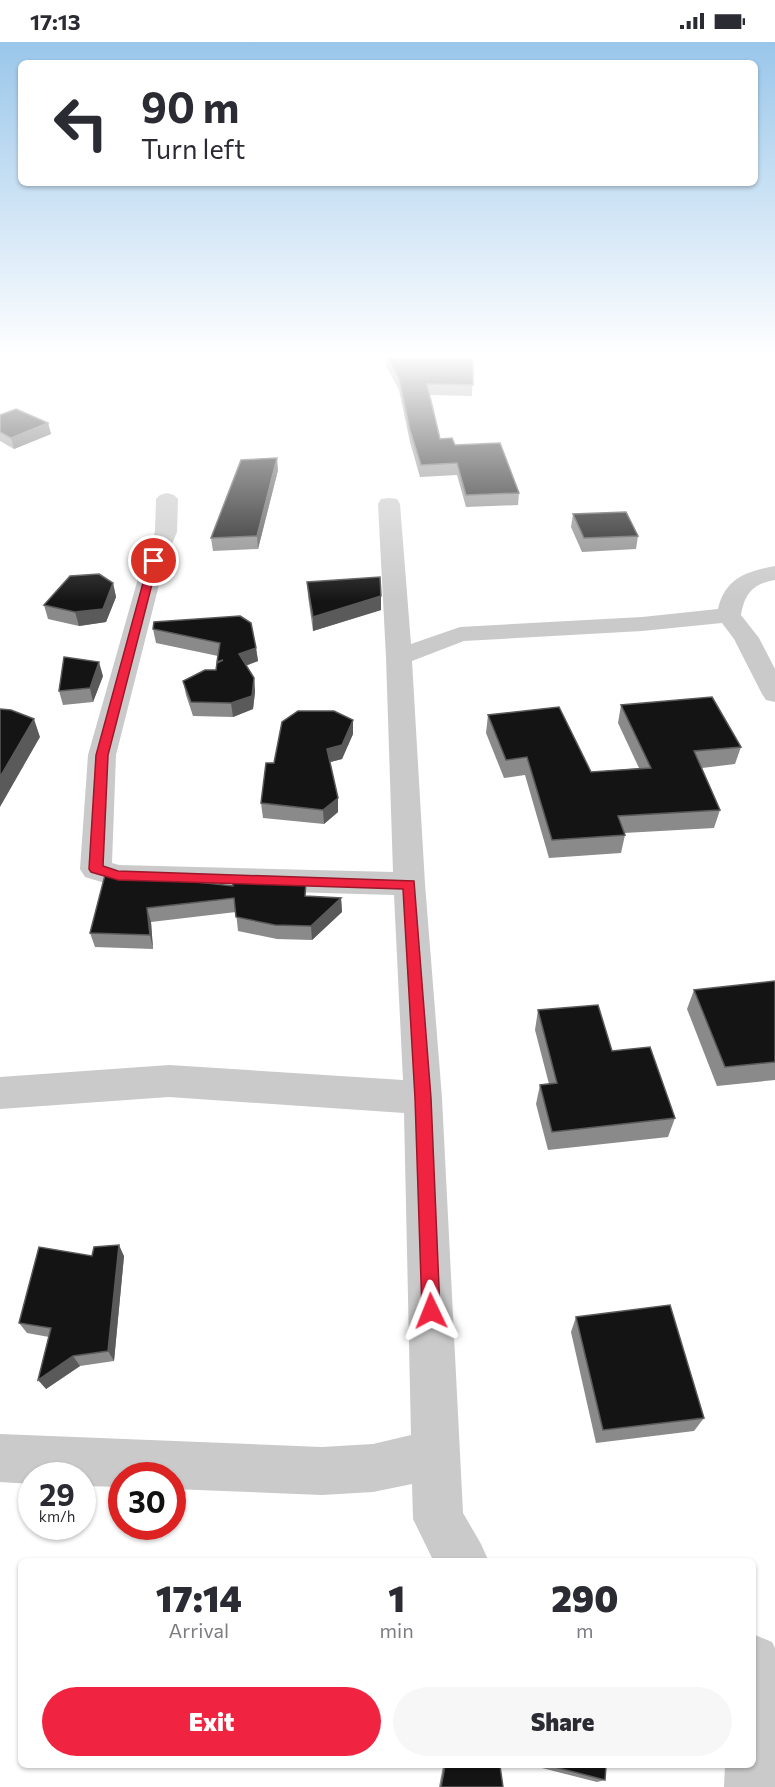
<!DOCTYPE html>
<html lang="en">
<head>
<meta charset="utf-8">
<style>
	body { margin:0; font-family:Commissioner,sans-serif; background:#f7f7f7; color:#2b2b33; height:100vh; display:flex; flex-direction:column; font-size:22px; white-space:nowrap }
	* { box-sizing:border-box; margin:0 }
	p { font-size:20px; color:#7c7c81 }
	.icon { flex:none; width:33px; height:33px; fill:none; stroke:currentColor; stroke-width:2; stroke-linecap:round; stroke-linejoin:round }
	.map { position:relative; flex:1; overflow:hidden }
	.sheet { position:absolute; left:18px; top:1516px; width:738px; height:210px; display:flex; flex-direction:column; background:#fff; border-radius:9px; box-shadow:0 2px 4px #0004 }
	.sheet>* { flex:none }
	.guide { position:absolute; left:18px; top:18px; width:740px; height:126px; border-radius:9px; box-shadow:0 2px 4px #0004; background:#fff; color:#2b2b33; overflow:hidden }
	.speed { position:absolute; left:18px; top:1420px; display:flex; gap:12px; font-size:30px; font-weight:700; text-align:center }
	.speed>* { display:grid; place-content:center; width:78px; height:78px; border-radius:50%; background:#fff; box-shadow:0 2px 4px #0004; line-height:1 }
	.speed small { font-size:15px; font-weight:400 }
	.speed .limit { border:9px solid #d22; background:#fff; color:#111 }
	.pin { position:absolute; display:grid; place-items:center; width:51px; height:51px; color:#fff; margin:-26px; border:3px solid #fff; border-radius:50%; box-shadow:0 2px 6px #0007 }
	.me { position:absolute; width:66px; margin:-33px; rotate:358deg; stroke-linejoin:round; filter:drop-shadow(0 0 4px #0008) }
	.turn { display:flex; align-items:center; gap:21px; height:126px; padding:0 24px; font-size:27px }
	.turn .icon { width:78px; height:78px; stroke-width:2.5 }
	.turn b { display:block; font-size:42px; line-height:51px }
	.eta { display:flex; justify-content:space-evenly; align-items:center; height:102px; text-align:center }
	.eta b { font-size:36px; font-weight:800; line-height:42px }
	.cta { display:flex; gap:12px; margin-top:auto; padding:12px 24px }
	.cta a { flex:1; height:69px; border-radius:36px; background:#f02440; color:#fff; font-size:24px; font-weight:800; line-height:69px; text-align:center }
	.cta a+a { background:#f7f7f7; color:#2b2b33 }
	.status { display:flex; justify-content:space-between; align-items:center; height:42px; padding:0 30px; background:#fff; direction:ltr }
	.status svg { height:16px; fill:currentColor }
	.map>svg:first-child { display:block }
	.lines { fill:none; stroke-linecap:round; stroke-linejoin:round }
	.minor { fill:#cacaca; fill-rule:evenodd }
	.wall { fill:#8a8a8a }
	.shaded-wall { fill:#5a5a5a }
	.building { fill:#141414; stroke:#5a5a5a; stroke-width:1.5 }
	.route { fill:#f02440; stroke:#9c172a; stroke-width:1.5 }
</style>
</head>
<body>
<div class="status"><b>17:13</b><svg viewBox="0 0 49 12"><path d="M0 12V9h3v3zM5 12V6h3v6zM10 12V3h3v9zM15 12V0h3v12zM26 1h20v11H26zM47 4h2v5h-2z"/></svg></div>
<div class="map">
<svg width="775" height="1745" viewBox="0 0 775 1745">
	<rect width="100%" height="100%" fill="#fff"/>
	<g class="lines">
		<g class="minor">
			<path d="M167,451L174,453L178,457L177,490L165,519L116,713L112,821L119,823L393,830L386,615L378,462L381,457L389,456L397,457L400,462L411,602L460,585L642,575L718,567C725,536 747,529 775,524V538C753,542 745,551 741,573L759,596L775,627V660L766,658L762,652L734,597L722,581L642,589L464,599L412,619L425,842L442,1056L463,1471L481,1502L489,1520H434L413,1477L412,1442L373,1450L322,1453L172,1447V1434H122V1445L82,1444V1434H32V1442L0,1440V1392L322,1405L373,1402L411,1393L404,1071L169,1055L0,1067V1035L169,1023L403,1038L394,853L118,845L85,835L80,827L88,713L143,519L155,490L156,457L160,453Z"/>
			<polygon points="753,1592 772,1600 775,1606 775,1745 724,1745 725,1724 753,1724"/>
		</g>
	</g>
	<g class="wall">
		<polygon points="386,316 473,316 472,354 430,353 440,397 455,403 519,451 518,463 466,465 457,433 420,435 410,400 399,348 386,324"/>
		<polygon points="0,373 48,381 51,392 14,407 0,399"/>
		<polygon points="278,428 258,507 213,509 211,496"/>
		<polygon points="573,472 638,494 636,507 582,510 571,485"/>
		<polygon points="307,540 381,554 381,568 313,589 308,554"/>
		<polygon points="113,541 116,555 106,580 79,584 48,577 44,563"/>
		<polygon points="153,587 256,606 258,619 246,624 254,636 255,650 253,667 233,675 193,674 186,653 183,639 216,628 218,614 156,601"/>
		<polygon points="103,634 93,660 63,663 59,649"/>
		<polygon points="621,663 741,705 735,722 702,726 720,768 714,786 624,791 625,793 621,811 549,816 525,733 504,736 486,691 488,673 591,730 639,726 618,681"/>
		<polygon points="353,692 342,717 330,720 338,756 338,770 324,782 263,776 261,761 274,721"/>
		<polygon points="146,837 178,838 307,854 341,856 342,870 312,898 277,897 238,889 236,870 151,880 153,907 95,905 90,891"/>
		<polygon points="775,939 775,1038 717,1044 687,967 694,948"/>
		<polygon points="538,968 612,1009 675,1076 668,1095 548,1108 536,1062 540,1043 549,1042 535,988"/>
		<polygon points="92,1214 124,1214 114,1319 80,1324 46,1347 49,1295 27,1291 19,1281"/>
		<polygon points="576,1275 704,1376 694,1389 596,1401 571,1290"/>
		<polygon points="443,1724 500,1724 503,1745 439,1745"/>
		<polygon points="534,1724 606,1724 605,1738 597,1740"/>
	</g>
	<g class="shaded-wall">
		<polygon points="48,381 51,392 14,407 11,396"/>
		<polygon points="277,416 278,428 258,507 257,494"/>
		<polygon points="113,541 116,555 106,580 79,584 75,570"/>
		<polygon points="381,554 381,568 313,589 313,575"/>
		<polygon points="256,606 258,619 241,625 239,612"/>
		<polygon points="99,620 103,634 93,660 90,646"/>
		<polygon points="254,636 255,650 253,667 233,675 231,661"/>
		<polygon points="34,677 40,695 0,765 0,735"/>
		<polygon points="353,678 353,692 342,717 327,721 327,707"/>
		<polygon points="338,756 338,770 324,782 323,768"/>
		<polygon points="341,856 342,870 312,898 311,884"/>
		<polygon points="147,866 151,880 153,907 150,893"/>
		<polygon points="119,1203 124,1214 114,1319 108,1309"/>
		<polygon points="73,1314 80,1324 46,1347 38,1338"/>
	</g>
	<g class="building">
		<polygon points="388,316 473,316 473,343 427,342 440,397 452,396 455,403 500,401 519,451 466,453 457,421 421,423 410,388 399,337"/>
		<polygon points="16,367 48,381 11,396 0,390 0,373"/>
		<polygon points="277,416 257,494 211,496 241,418"/>
		<polygon points="626,470 638,494 584,496 573,472"/>
		<polygon points="99,532 113,541 103,567 75,570 44,563 70,534"/>
		<polygon points="380,535 381,554 313,575 307,540"/>
		<polygon points="240,574 251,581 256,606 239,612 254,636 252,654 231,661 191,660 183,639 205,628 216,628 217,621 223,618 217,620 220,601 153,587 154,580"/>
		<polygon points="64,615 99,620 90,646 59,649"/>
		<polygon points="712,655 741,705 694,709 720,768 618,774 625,793 552,798 527,715 506,718 488,673 559,665 591,730 651,726 621,663"/>
		<polygon points="0,667 11,668 34,677 0,735"/>
		<polygon points="298,669 334,669 353,678 342,703 327,707 338,756 323,768 261,761 266,721 274,721 282,680"/>
		<polygon points="105,833 135,834 146,837 148,834 176,835 178,838 233,844 232,837 306,839 305,854 341,856 311,884 275,883 236,875 234,856 147,866 150,893 90,891"/>
		<polygon points="775,939 775,1020 725,1025 694,948"/>
		<polygon points="598,963 612,1009 650,1005 675,1076 552,1090 540,1043 557,1041 538,968"/>
		<polygon points="119,1203 108,1309 73,1314 38,1338 51,1286 19,1281 39,1205 92,1214 94,1205"/>
		<polygon points="670,1263 704,1376 603,1388 576,1275"/>
		<polygon points="445,1724 500,1724 503,1745 441,1745"/>
		<polygon points="551,1724 606,1724 605,1738"/>
	</g>
	<linearGradient id="sky" x2="0" y2="1"><stop stop-color="#99c6ea"/><stop offset="0.56" stop-color="#fff"/><stop offset="1" stop-color="#fff" stop-opacity="0"/></linearGradient>
	<rect width="775" height="560" fill="url(#sky)"/>
	<polygon class="route" points="154,516 158,519 108,713 103,824 118,829 414,839 431,1056 440,1269 437,1276 431,1279 424,1276 422,1269 415,1056 403,847 118,838 91,830 89,827 96,713 149,519"/>
</svg>
<div class="speed"><div>29<small>km/h</small></div><div class="limit">30</div></div>
<div class="pin" style="left:154px;top:519px;background:#d93025"><svg class="icon" aria-label="arrive" viewBox="0 0 24 24"><path d="M6 21V4h12l-3 4 3 4H6"/></svg></div>
<svg class="me" style="left:431px;top:1269px" viewBox="-20 -20 40 40"><path d="M0-17L14 15 0 8-14 15z" fill="#f02440" stroke="#fff" stroke-width="4"/></svg>
<div class="guide">
<div class="turn"><svg class="icon" aria-label="left" viewBox="0 0 24 24"><path d="M17 20v-9H6M10 6l-5 5 5 5"/></svg><div><b>90 m</b>Turn left</div></div>
</div>
<section class="sheet">
<div class="eta">
<div><b>17:14</b><p>Arrival</p></div>
<div><b>1</b><p>min</p></div>
<div><b>290</b><p>m</p></div>
</div>
<div class="cta"><a>Exit</a><a>Share</a></div>
</section>
</div>
</body>
</html>
